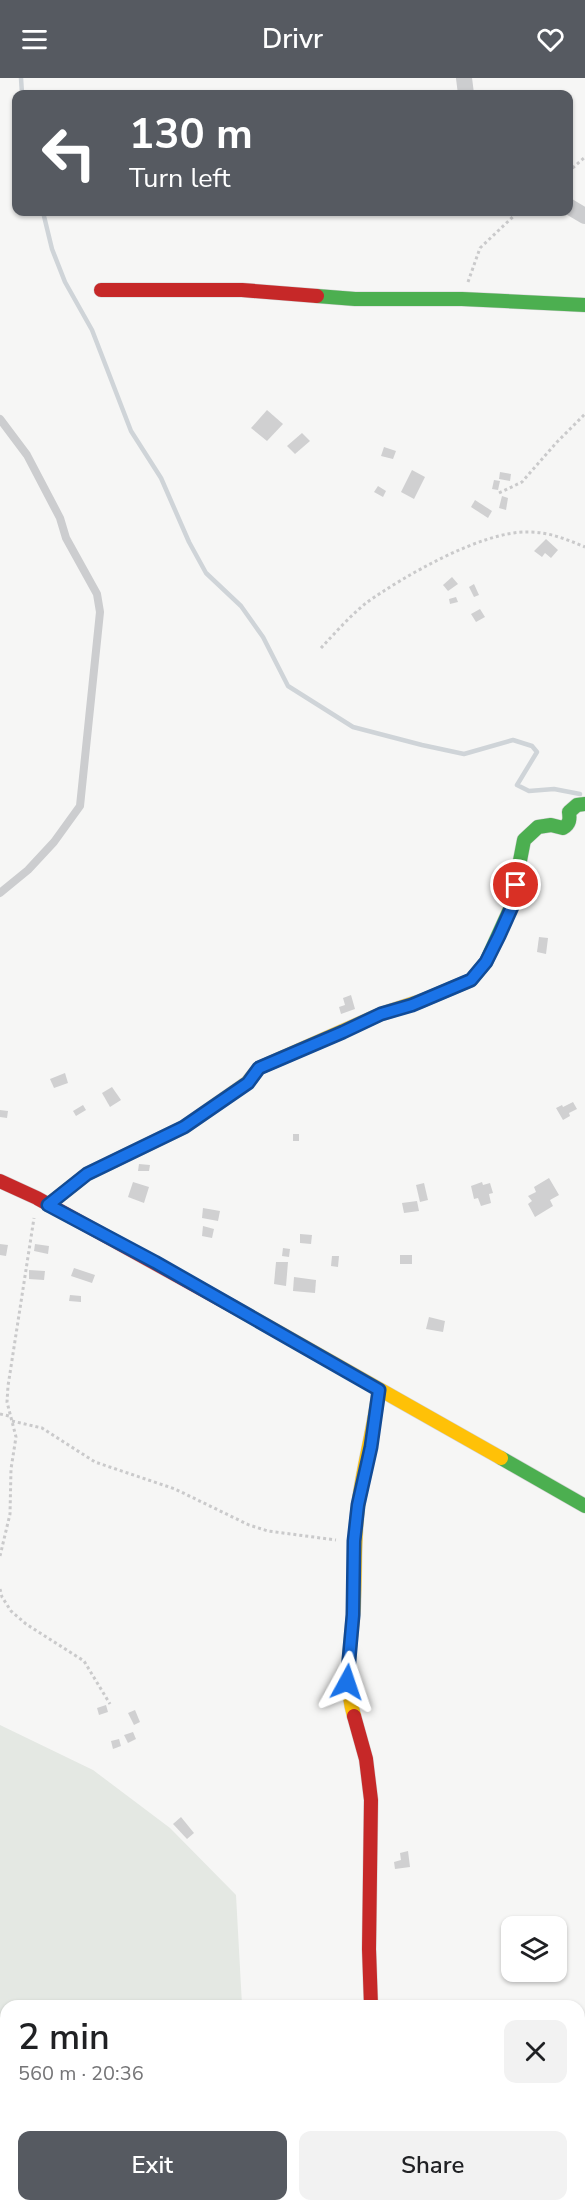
<!DOCTYPE html>
<html lang="en">
<head>
<meta charset="utf-8">
<style>
	body { margin:0; font-family:"Nunito Sans",sans-serif; background:#f2f2f2; color:#202124; height:100vh; display:flex; flex-direction:column; font-size:22px; white-space:nowrap }
	* { box-sizing:border-box; margin:0 }
	p { font-size:20px; color:#757577 }
	.icon { flex:none; width:33px; height:33px; fill:none; stroke:currentColor; stroke-width:2; stroke-linecap:round; stroke-linejoin:round }
	.map { position:relative; flex:1; overflow:hidden }
	.side { position:absolute; left:0px; top:1922px; width:585px; height:212px; display:flex; flex-direction:column; background:#fff; border-radius:18px 18px 0 0; box-shadow:0 2px 4px #0004 }
	.side>* { flex:none }
	.hud { position:absolute; left:12px; top:12px; width:561px; height:126px; border-radius:12px; box-shadow:0 2px 4px #0004; background:#565a61; color:#fff; overflow:hidden }
	.fabs { position:absolute; left:501px; top:1838px; display:grid; gap:12px }
	.fabs a { display:grid; place-items:center; width:66px; height:66px; border-radius:12px; background:#fff; box-shadow:0 2px 4px #0004; font-size:30px }
	.pin { position:absolute; display:grid; place-items:center; width:51px; height:51px; color:#fff; margin:-26px; border:3px solid #fff; border-radius:50%; box-shadow:0 2px 6px #0007 }
	.me { position:absolute; width:66px; margin:-33px; rotate:5deg; stroke-linejoin:round; filter:drop-shadow(0 0 4px #0008) }
	.turn { display:flex; align-items:center; gap:21px; height:126px; padding:0 18px; font-size:27px }
	.turn .icon { width:78px; height:78px; stroke-width:2.5 }
	.turn b { display:block; font-size:42px; line-height:51px }
	.round { display:grid; place-items:center; flex:none; width:63px; height:63px; border-radius:12px; background:#f2f2f2 }
	.head { display:flex; align-items:center; justify-content:space-between; height:102px; padding:0 18px }
	h1 { font-size:36px; font-weight:600; line-height:45px }
	.action { display:flex; gap:12px; margin-top:auto; padding:12px 18px }
	.action a { flex:1; height:69px; border-radius:12px; background:#565a61; color:#fff; font-size:24px; font-weight:600; line-height:69px; text-align:center }
	.action a+a { background:#f2f2f2; color:#202124 }
	header { display:flex; justify-content:space-between; align-items:center; height:78px; padding:0 18px; background:#565a61; color:#fff; font-size:27px; font-weight:600 }
	.map>svg:first-child { display:block }
	.green { fill:#e4e8e3 }
	.lines { fill:none; stroke-linecap:round; stroke-linejoin:round }
	.stream { stroke:#cfd4d8; stroke-width:4.5 }
	.building { fill:#d0d0d1 }
	.fast-casing { stroke:#d2d2d3; stroke-width:15 }
	.slow-casing { stroke:#d2d2d3; stroke-width:15 }
	.jam-casing { stroke:#d2d2d3; stroke-width:15 }
	.path { stroke:#cacacb; stroke-width:3; stroke-dasharray:3 3; stroke-linecap:butt }
	.lane { stroke:#cccdcf; stroke-width:8 }
	.street { stroke:#cccdcf; stroke-width:16 }
	.fast { stroke:#4caf50; stroke-width:14 }
	.slow { stroke:#ffc107; stroke-width:14 }
	.jam { stroke:#c62828; stroke-width:14 }
	.route-casing { stroke:#114b97; stroke-width:15 }
	.route { stroke:#1a73e8; stroke-width:10 }
</style>
</head>
<body>
<header><svg class="icon" aria-label="menu" viewBox="0 0 24 24"><path d="M4 6h16M4 12h16M4 18h16"/></svg>Drivr<svg class="icon" aria-label="heart" viewBox="0 0 24 24"><path d="M12 20l-8-8c-3-5 5-10 8-4 3-6 11-1 8 4z"/></svg></header>
<div class="map">
<svg width="585" height="2132" viewBox="0 0 585 2132">
	<rect width="100%" height="100%" fill="#f6f6f5"/>
	<polygon class="green" points="0,1647 93,1692 170,1750 236,1817 242,1927 6,1928 6,2127 194,2127 187,2132 0,2132"/>
	<g class="lines">
		<g class="stream">
			<polyline points="21,0 22,16"/>
			<polyline points="43,134 52,171 65,204 92,252 131,353 161,400 189,464 206,495 241,528 263,559 288,608 353,649 422,667 464,676 513,662 532,668 537,674 517,707 529,713 554,711 580,716"/>
		</g>
	</g>
	<g class="building">
		<polygon points="267,332 283,346 267,363 251,350"/>
		<polygon points="302,355 310,363 295,376 287,368"/>
		<polygon points="384,369 396,373 393,381 381,378"/>
		<polygon points="412,392 425,399 414,421 401,414"/>
		<polygon points="500,394 511,396 510,403 499,401"/>
		<polygon points="494,402 500,403 498,412 492,411"/>
		<polygon points="378,408 386,413 383,419 374,414"/>
		<polygon points="502,418 508,420 506,432 499,430"/>
		<polygon points="475,422 492,433 488,440 471,429"/>
		<polygon points="546,461 558,472 551,480 545,475 542,479 534,473"/>
		<polygon points="452,499 458,506 448,513 443,507"/>
		<polygon points="474,506 479,517 474,519 469,509"/>
		<polygon points="456,519 458,524 450,526 449,521"/>
		<polygon points="480,531 485,539 476,544 471,536"/>
		<polygon points="539,859 548,860 546,876 537,874"/>
		<polygon points="351,917 355,931 341,936 339,929 345,927 343,920"/>
		<polygon points="65,995 68,1005 54,1010 50,1001"/>
		<polygon points="112,1009 121,1022 110,1029 102,1015"/>
		<polygon points="573,1024 577,1031 569,1035 570,1038 563,1042 556,1030 562,1027 563,1029"/>
		<polygon points="83,1027 86,1032 76,1038 73,1033"/>
		<polygon points="0,1032 8,1033 7,1040 0,1039"/>
		<rect x="293" y="1056" width="6" height="7"/>
		<polygon points="139,1086 150,1087 149,1093 138,1093"/>
		<polygon points="549,1100 559,1117 550,1122 553,1128 535,1139 528,1126 532,1123 528,1118 536,1114 534,1109"/>
		<polygon points="133,1104 149,1109 144,1125 128,1119"/>
		<polygon points="482,1104 483,1107 490,1105 493,1115 489,1116 491,1125 481,1128 478,1120 474,1121 471,1108"/>
		<polygon points="424,1105 428,1122 420,1124 416,1107"/>
		<polygon points="417,1123 419,1133 404,1135 402,1125"/>
		<polygon points="203,1130 220,1133 218,1143 202,1140"/>
		<polygon points="203,1148 214,1151 212,1160 202,1158"/>
		<polygon points="300,1156 312,1157 311,1166 300,1165"/>
		<polygon points="0,1166 8,1167 6,1178 0,1177"/>
		<polygon points="35,1166 49,1168 48,1176 34,1173"/>
		<polygon points="283,1170 290,1171 289,1179 282,1178"/>
		<rect x="400" y="1177" width="12" height="9"/>
		<polygon points="332,1178 339,1178 338,1189 331,1188"/>
		<polygon points="276,1184 288,1184 286,1208 274,1206"/>
		<polygon points="74,1190 95,1197 92,1205 71,1198"/>
		<polygon points="29,1192 45,1193 44,1202 29,1201"/>
		<polygon points="294,1199 316,1202 315,1215 293,1213"/>
		<polygon points="70,1217 81,1218 81,1224 69,1223"/>
		<polygon points="429,1239 445,1243 443,1254 426,1251"/>
		<polygon points="106,1627 108,1634 99,1637 97,1630"/>
		<polygon points="135,1632 140,1644 134,1647 128,1635"/>
		<polygon points="133,1654 136,1661 128,1665 124,1657"/>
		<polygon points="119,1661 121,1668 113,1671 111,1663"/>
		<polygon points="181,1739 194,1755 187,1761 173,1746"/>
		<polygon points="408,1773 410,1789 395,1791 394,1784 401,1782 400,1775"/>
	</g>
	<g class="lines">
		<g class="fast-casing">
			<g id="fast">
				<polyline points="317,218 355,221 462,221 585,227"/>
				<path d="M421,923L471,902L486,884L511,829L524,762L538,749L551,747L563,750C570,746 570,741 569,734L577,727L585,726"/>
				<polyline points="501,1380 585,1428"/>
			</g>
		</g>
		<g class="slow-casing">
			<g id="slow">
				<polyline points="48,1127 87,1096 184,1049 247,1005 259,990 381,936 421,923"/>
				<polyline points="234,1229 501,1380"/>
				<path d="M354,1638C344,1603 350,1574 353,1539C356,1502 353,1466 358,1429C363,1390 374,1351 379,1312"/>
			</g>
		</g>
		<g class="jam-casing">
			<g id="jam">
				<polyline points="101,212 242,212 317,218"/>
				<polyline points="0,1103 37,1120 234,1229"/>
				<polyline points="354,1638 366,1681 371,1722 369,1871 371,1928"/>
			</g>
		</g>
		<g class="path">
			<polyline points="568,94 585,79"/>
			<polyline points="468,204 480,170 518,134"/>
			<polyline points="499,415 522,404 557,364 585,336"/>
			<path d="M321,570C335,555 350,538 366,525C404,498 482,453 528,454C549,454 566,461 585,469"/>
			<polyline points="0,1336 9,1338"/>
			<polyline points="12,1343 42,1350 95,1384 175,1411 249,1447 268,1453 336,1462"/>
			<polyline points="0,1478 10,1436 11,1391 16,1359 7,1324 8,1308 34,1140"/>
			<polyline points="0,1511 2,1519 11,1533 26,1546 84,1583 110,1626"/>
		</g>
		<polyline class="lane" points="0,341 27,377 60,440 66,460 97,516 100,534 80,728 54,764 28,792 0,815"/>
		<g class="street">
			<polyline points="464,0 466,16"/>
			<polyline points="568,128 585,138"/>
			<polyline points="373,2132 375,2127"/>
		</g>
		<use href="#fast" class="fast"/>
		<use href="#slow" class="slow"/>
		<use href="#jam" class="jam"/>
	</g>
	<g class="lines">
		<g class="route-casing">
			<polyline id="route" points="347,1604 353,1537 354,1463 358,1427 371,1369 379,1312 155,1184 48,1127 87,1096 184,1049 248,1005 259,990 343,954 381,936 412,927 471,902 486,884 499,858 512,829 516,807"/>
		</g>
		<use href="#route" class="route"/>
	</g>
</svg>
<div class="fabs">
<a><svg class="icon" aria-label="layers" viewBox="0 0 24 24"><path d="M12 4l9 5-9 5-9-5zM3 14l9 5 9-5"/></svg></a>
</div>
<div class="pin" style="left:516px;top:807px;background:#d93025"><svg class="icon" aria-label="arrive" viewBox="0 0 24 24"><path d="M6 21V4h12l-3 4 3 4H6"/></svg></div>
<svg class="me" style="left:347px;top:1604px" viewBox="-20 -20 40 40"><path d="M0-17L14 15 0 8-14 15z" fill="#1a73e8" stroke="#fff" stroke-width="4"/></svg>
<div class="hud">
<div class="turn"><svg class="icon" aria-label="left" viewBox="0 0 24 24"><path d="M17 20v-9H6M10 6l-5 5 5 5"/></svg><div><b>130 m</b>Turn left</div></div>
</div>
<section class="side">
<div class="head"><div><h1>2 min</h1><p>560 m · 20:36</p></div><a class="round"><svg class="icon" aria-label="close" viewBox="0 0 24 24"><path d="M6 6l12 12M18 6L6 18"/></svg></a></div>
<div class="action"><a>Exit</a><a>Share</a></div>
</section>
</div>
</body>
</html>
